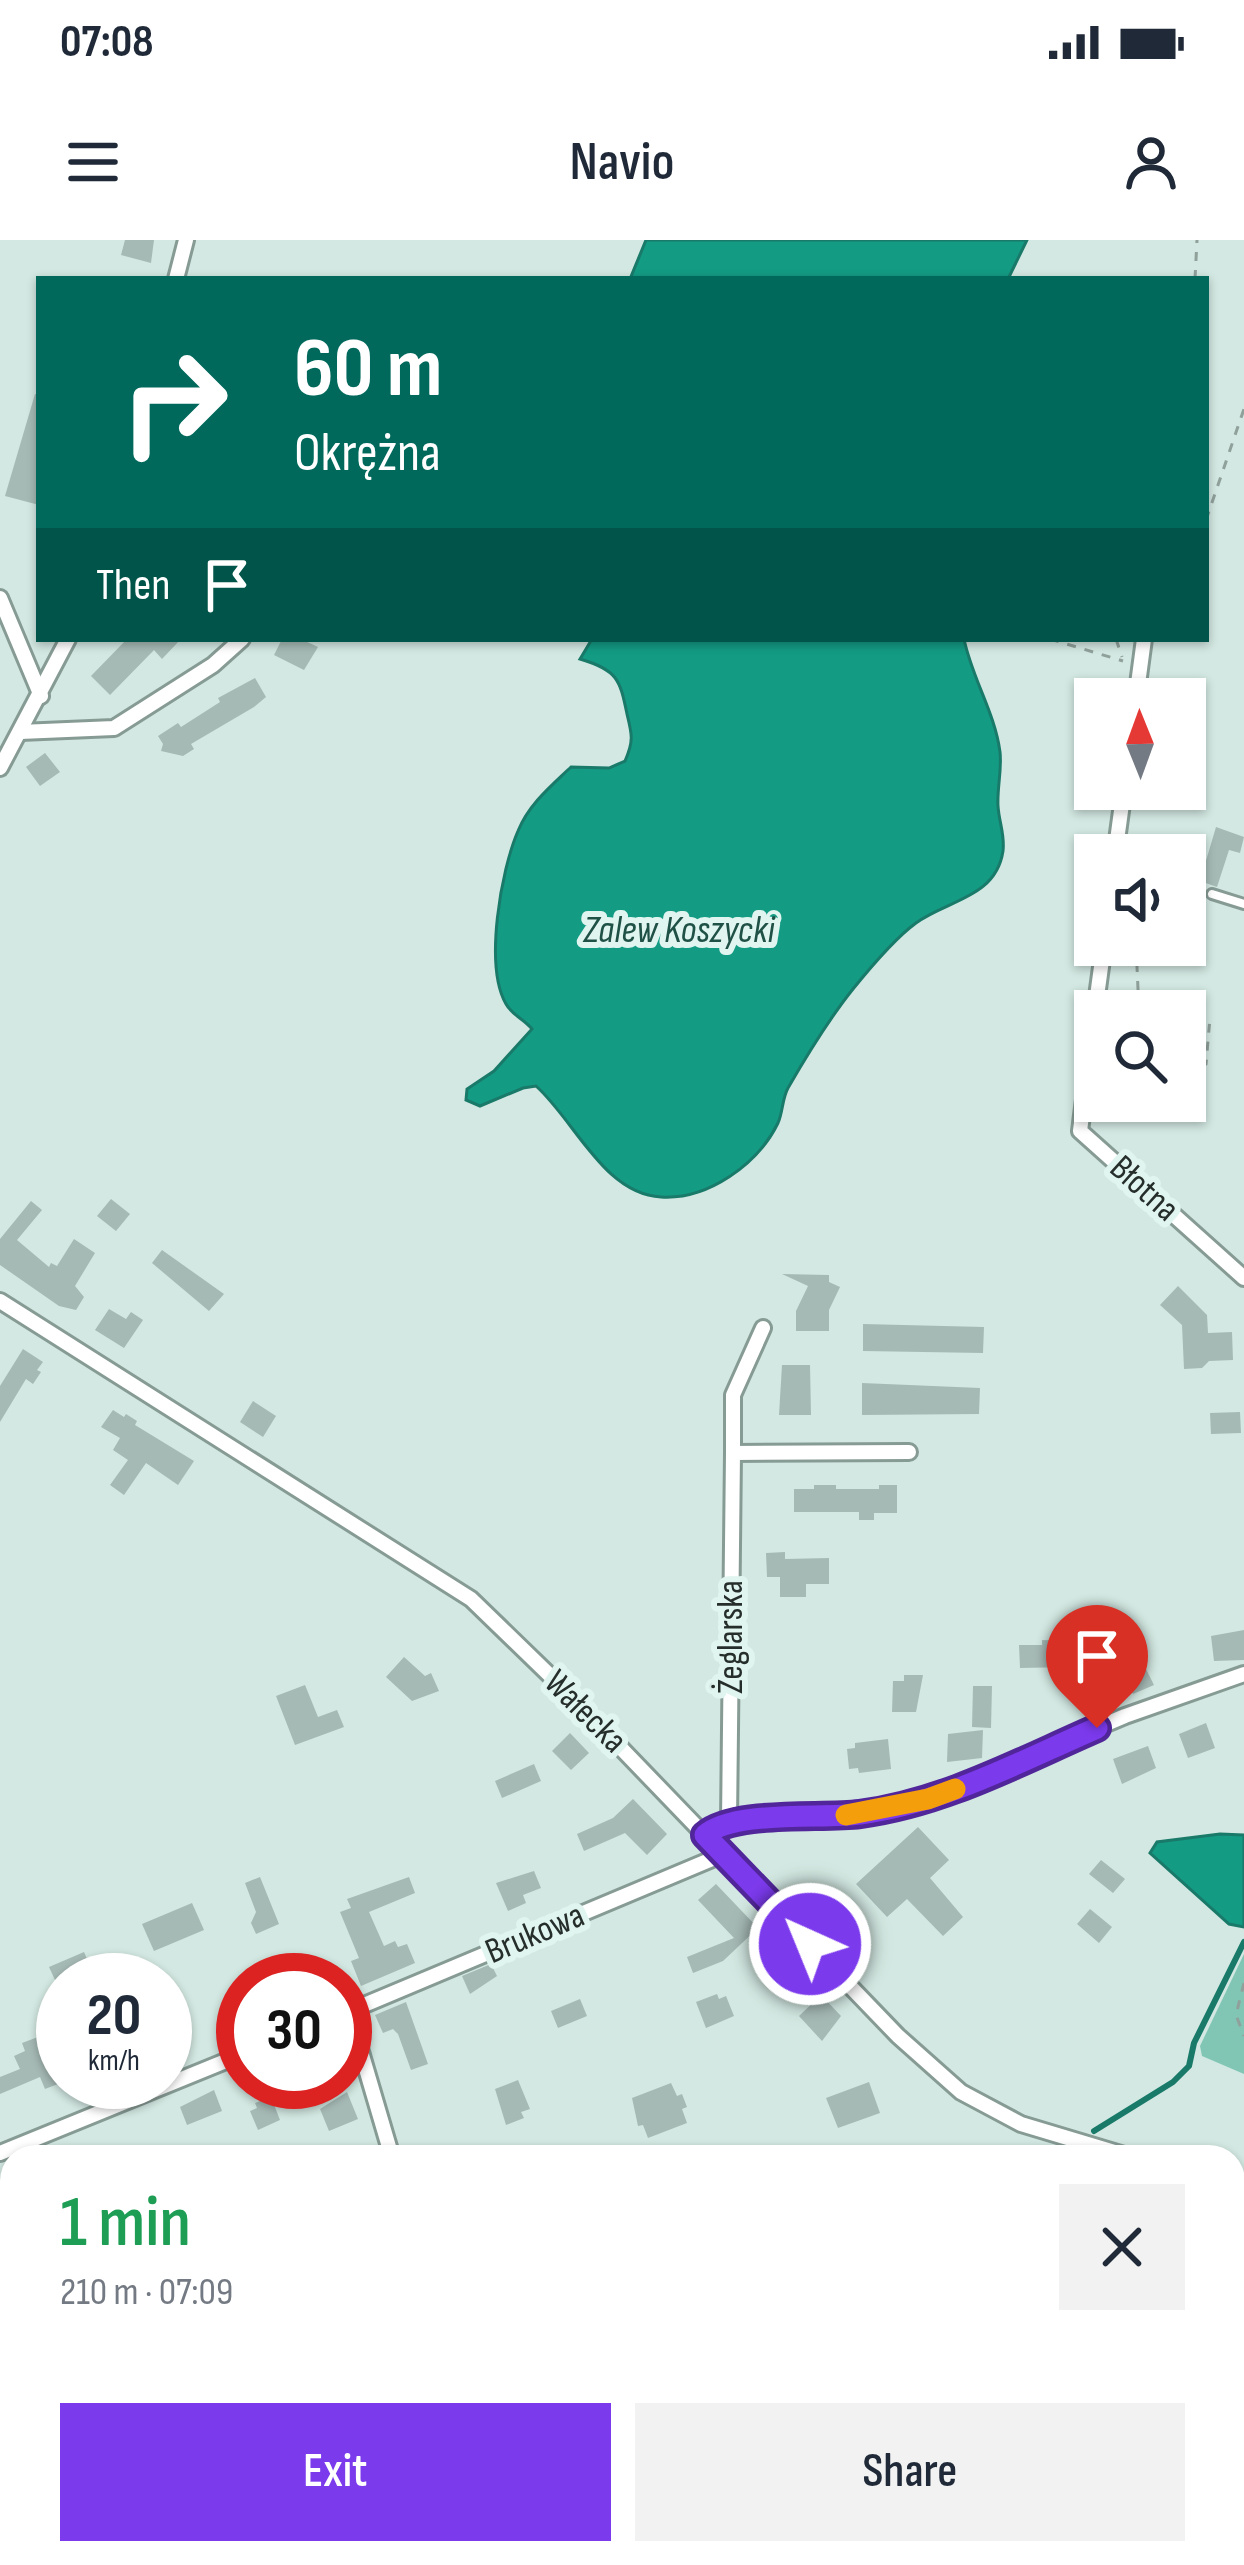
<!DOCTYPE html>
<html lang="en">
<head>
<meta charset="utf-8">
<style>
	body { margin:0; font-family:"Sofia Sans Condensed",sans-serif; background:#f2f2f3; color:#1f2937; height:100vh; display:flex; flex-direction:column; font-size:45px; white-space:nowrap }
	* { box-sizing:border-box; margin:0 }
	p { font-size:39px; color:#747a83 }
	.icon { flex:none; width:66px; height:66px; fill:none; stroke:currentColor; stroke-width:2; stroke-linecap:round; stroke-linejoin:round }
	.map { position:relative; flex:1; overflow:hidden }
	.panel { position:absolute; left:0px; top:1905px; width:1245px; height:420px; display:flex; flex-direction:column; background:#fff; border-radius:36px 36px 0 0; box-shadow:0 3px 9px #0004 }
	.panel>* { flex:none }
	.top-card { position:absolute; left:36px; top:36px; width:1173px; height:366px; border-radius:0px; box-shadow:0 3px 9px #0004; background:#00695c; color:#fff; overflow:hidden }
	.needle { width:78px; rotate:359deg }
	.controls { position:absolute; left:1074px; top:438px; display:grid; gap:24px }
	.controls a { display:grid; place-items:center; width:132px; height:132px; border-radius:0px; background:#fff; box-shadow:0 3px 9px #0004; font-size:60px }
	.speed { position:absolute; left:36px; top:1713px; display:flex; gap:24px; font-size:60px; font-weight:700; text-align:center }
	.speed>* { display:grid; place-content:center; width:156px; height:156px; border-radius:50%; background:#fff; box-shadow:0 3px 9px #0004; line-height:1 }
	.speed small { font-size:30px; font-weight:400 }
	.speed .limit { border:18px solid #d22; background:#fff; color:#111 }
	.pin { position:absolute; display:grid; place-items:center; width:102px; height:102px; color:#fff; margin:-123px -51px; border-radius:50% 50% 50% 0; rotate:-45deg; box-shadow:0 0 12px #0007 }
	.pin .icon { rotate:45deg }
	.me { position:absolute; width:132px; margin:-66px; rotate:316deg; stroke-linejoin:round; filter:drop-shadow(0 0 9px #0008) }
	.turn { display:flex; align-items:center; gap:42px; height:252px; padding:0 60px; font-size:54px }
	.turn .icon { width:156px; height:156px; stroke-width:2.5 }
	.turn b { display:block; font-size:84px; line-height:102px }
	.then { display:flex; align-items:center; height:114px; padding:0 60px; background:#0003; gap:24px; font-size:45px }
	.round { display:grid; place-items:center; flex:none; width:126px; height:126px; border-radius:0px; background:#f2f2f3 }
	.head { display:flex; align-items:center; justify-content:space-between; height:204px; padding:0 60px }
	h1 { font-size:72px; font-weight:600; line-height:90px; color:#1e9e55 }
	.button { display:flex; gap:24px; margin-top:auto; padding:24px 60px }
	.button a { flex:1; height:138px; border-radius:0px; background:#7c3aed; color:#fff; font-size:48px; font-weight:600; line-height:138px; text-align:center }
	.button a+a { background:#f2f2f3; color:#1f2937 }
	.status { display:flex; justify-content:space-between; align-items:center; height:84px; padding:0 60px; background:#fff; direction:ltr }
	.status svg { height:33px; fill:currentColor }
	header { display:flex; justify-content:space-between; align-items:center; height:156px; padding:0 60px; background:#fff; font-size:54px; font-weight:600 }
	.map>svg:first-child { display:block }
	.green { fill:#81c6b5 }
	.water { fill:#139b84; stroke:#197a6a; stroke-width:3 }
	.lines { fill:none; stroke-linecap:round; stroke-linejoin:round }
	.stream { stroke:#197a6a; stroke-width:6 }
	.building { fill:#a6bab5 }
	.lane-casing { stroke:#879b95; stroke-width:14 }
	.street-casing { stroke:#879b95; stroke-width:20 }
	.path { stroke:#90a09b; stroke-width:3; stroke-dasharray:9 9; stroke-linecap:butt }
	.lane { stroke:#fff; stroke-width:8 }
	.street { stroke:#fff; stroke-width:14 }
	.route-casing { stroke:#51269a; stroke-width:30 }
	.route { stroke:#7c3aed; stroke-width:21 }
	.slow { stroke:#f59e0b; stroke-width:21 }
	.labels { text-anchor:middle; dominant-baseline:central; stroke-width:12; stroke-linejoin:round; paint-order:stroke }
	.street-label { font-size:36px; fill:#262e2c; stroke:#e0f5ef }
	.water-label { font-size:39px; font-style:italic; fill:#1f5146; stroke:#e0f5ef }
</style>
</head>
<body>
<div class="status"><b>07:08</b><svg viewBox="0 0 49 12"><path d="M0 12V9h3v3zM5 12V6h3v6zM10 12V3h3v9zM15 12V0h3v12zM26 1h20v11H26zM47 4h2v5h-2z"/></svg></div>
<header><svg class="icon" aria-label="menu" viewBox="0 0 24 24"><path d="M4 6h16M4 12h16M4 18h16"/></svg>Navio<svg class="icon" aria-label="person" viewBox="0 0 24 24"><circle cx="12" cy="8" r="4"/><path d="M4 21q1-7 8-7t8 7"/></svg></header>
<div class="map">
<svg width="1244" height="2325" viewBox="0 0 1244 2325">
	<rect width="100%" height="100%" fill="#d3e8e2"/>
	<polygon class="green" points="1244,1714 1244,1834 1202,1816 1200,1806"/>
	<g class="water">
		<polygon points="646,0 1027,0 1008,39 630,39"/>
		<path d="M592,399H964C972,438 995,473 1000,512C1002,529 997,548 998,566C999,582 1005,595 1003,611C996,658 947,660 916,683C894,699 870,728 853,749C829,779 807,815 788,848C782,859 783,872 778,883C758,924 708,960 661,957C604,954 575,881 536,846L523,848L480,866L466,860L467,849L494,831L532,789C524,779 512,775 506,764C484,726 501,630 518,591C529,564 551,546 571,527L609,528L625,521C634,501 632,494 627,474C620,439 617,430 580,419Z"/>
		<polygon points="1220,1594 1244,1595 1244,1687 1229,1684 1150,1613 1157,1602"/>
	</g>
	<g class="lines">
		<g class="stream">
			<polyline points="1094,1891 1173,1842 1189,1826 1194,1803 1244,1702"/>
			<polyline points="0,2290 12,2290"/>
		</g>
	</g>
	<g class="building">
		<polygon points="125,0 154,0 151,23 121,15"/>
		<polygon points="35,154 39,155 39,265 5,256"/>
		<polygon points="127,399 181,399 162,419 154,410 110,455 91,436"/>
		<polygon points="282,399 301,399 318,407 304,430 274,415"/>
		<polygon points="255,438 266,457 254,467 191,504 194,509 183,516 161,511 163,504 158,496 178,483 181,487 220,462 218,458"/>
		<polygon points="45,513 60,532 40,546 26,527"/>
		<polygon points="1216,587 1244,597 1240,613 1229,610 1217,647 1200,641"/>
		<polygon points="111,959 130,974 116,991 97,976"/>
		<polygon points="31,961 42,970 17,1000 49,1027 51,1023 57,1026 74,999 95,1013 75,1046 84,1057 76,1070 59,1066 0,1025 0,999"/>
		<polygon points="162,1010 224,1054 209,1071 152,1023"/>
		<polygon points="782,1034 829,1035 829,1042 840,1047 829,1070 829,1091 796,1091 796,1071 808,1046"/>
		<polygon points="1178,1046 1207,1075 1208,1093 1232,1092 1233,1120 1209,1121 1202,1128 1184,1129 1182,1085 1160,1065"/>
		<polygon points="109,1069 126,1079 131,1072 143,1080 124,1108 95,1090"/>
		<polygon points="863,1084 984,1087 983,1113 863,1111"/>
		<polygon points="23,1109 43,1122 37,1130 41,1132 33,1144 26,1139 0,1182 0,1146"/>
		<polygon points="782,1125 810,1125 811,1175 779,1175"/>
		<polygon points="862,1143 980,1148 979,1174 862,1175"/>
		<polygon points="253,1161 276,1176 263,1197 240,1182"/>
		<polygon points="113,1170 124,1177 126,1174 137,1181 135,1185 194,1221 178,1245 146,1223 124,1255 110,1245 128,1220 113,1210 120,1198 101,1187"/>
		<polygon points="1240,1172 1241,1193 1211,1194 1210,1173"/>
		<polygon points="814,1245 836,1245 836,1249 879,1249 879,1245 897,1245 897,1273 874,1273 874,1280 859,1280 859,1272 794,1272 794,1249 814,1249"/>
		<polygon points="785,1312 785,1319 829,1318 829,1344 806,1344 806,1357 780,1357 780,1337 767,1337 766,1313"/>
		<polygon points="1244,1390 1244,1420 1214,1421 1211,1396"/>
		<polygon points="1042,1400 1071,1401 1071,1427 1020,1428 1019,1405 1042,1405"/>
		<polygon points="404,1417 425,1436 431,1433 439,1451 412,1461 386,1437"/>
		<polygon points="1144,1425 1154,1445 1133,1454 1124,1433"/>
		<polygon points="904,1435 923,1435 916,1472 892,1472 893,1441 904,1441"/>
		<polygon points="305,1445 318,1477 337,1470 344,1487 295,1505 276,1456"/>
		<polygon points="973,1446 992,1446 991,1488 972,1487"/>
		<polygon points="1206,1483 1215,1508 1188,1518 1179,1494"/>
		<polygon points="983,1490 982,1518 947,1522 948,1494"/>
		<polygon points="570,1493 589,1513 571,1530 552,1511"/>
		<polygon points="888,1499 891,1529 859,1533 858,1528 849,1529 847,1509 855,1508 855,1503"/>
		<polygon points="1148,1506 1156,1528 1122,1544 1113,1519"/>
		<polygon points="534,1524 541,1541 502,1558 495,1541"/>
		<polygon points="633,1559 667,1594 647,1615 625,1593 584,1611 577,1594 613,1578"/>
		<polygon points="918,1587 949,1620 930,1638 963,1677 943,1696 907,1659 887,1677 856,1644"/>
		<polygon points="1101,1620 1125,1639 1113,1653 1089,1634"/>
		<polygon points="534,1631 541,1648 523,1655 526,1663 508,1671 496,1643"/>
		<polygon points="260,1637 279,1684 256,1694 251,1683 256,1672 245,1643"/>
		<polygon points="409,1637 415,1653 369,1672 384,1706 395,1701 398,1707 407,1704 415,1723 361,1746 351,1721 359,1718 340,1672 351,1668 347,1659"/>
		<polygon points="716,1644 758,1688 723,1721 693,1733 687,1717 734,1698 698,1660"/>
		<polygon points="192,1663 204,1690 154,1711 142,1684"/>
		<polygon points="1090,1669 1112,1687 1099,1703 1077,1684"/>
		<polygon points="84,1712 93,1733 78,1740 55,1740 49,1727"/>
		<polygon points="491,1724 497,1736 470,1754 462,1736"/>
		<polygon points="717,1754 719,1759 726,1756 734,1776 706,1788 696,1762"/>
		<polygon points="821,1755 841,1776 822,1801 799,1776"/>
		<polygon points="580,1759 587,1776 558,1788 551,1771"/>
		<polygon points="406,1762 428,1824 411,1830 398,1794 393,1789 383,1793 375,1775"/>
		<polygon points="38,1797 58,1844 45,1849 40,1837 0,1854 0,1837 20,1829 14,1816 25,1811 22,1803"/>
		<polygon points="518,1840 530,1869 521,1872 524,1878 506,1885 495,1849"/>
		<polygon points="869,1842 880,1873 838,1888 826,1858"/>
		<polygon points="671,1843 677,1856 682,1854 687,1867 682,1869 687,1883 648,1898 643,1885 638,1886 632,1858"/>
		<polygon points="214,1850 222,1871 187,1885 180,1867"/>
		<polygon points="347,1852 358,1879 329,1891 320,1869"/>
		<polygon points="271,1857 280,1880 258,1890 250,1871 257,1868 255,1863"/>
	</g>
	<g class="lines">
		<g class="lane-casing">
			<polyline id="lane" points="1212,654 1244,664"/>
		</g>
		<g class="street-casing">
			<g id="street">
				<polyline points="176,39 186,0"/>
				<polyline points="0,358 41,456"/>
				<polyline points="1136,459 1144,399"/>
				<polyline points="20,492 114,488 213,425 242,399"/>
				<polyline points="0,528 68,399"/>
				<polyline points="1115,615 1124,549"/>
				<polyline points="1095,771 1104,705"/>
				<polyline points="1095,773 1080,891 1244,1038"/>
				<polyline points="0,1061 471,1359 568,1453 898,1796 961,1852 1021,1884 1131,1917"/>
				<polyline points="733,1213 733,1155 763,1088"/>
				<polyline points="729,1582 733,1213 909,1212"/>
				<polyline points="705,1595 729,1582 865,1573 928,1559 1125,1476 1244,1434"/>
				<polyline points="349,1771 392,1917"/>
				<polyline points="345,1773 724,1614"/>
				<polyline points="0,1913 243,1814"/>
				<polyline points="1233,1946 1244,1950"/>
				<polyline points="883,2325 885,2313"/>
			</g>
		</g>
		<g class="path">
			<polyline points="1195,39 1197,0"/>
			<polyline points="1206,280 1244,169"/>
			<polyline points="1050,399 1123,421"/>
			<polyline points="1116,399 1122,417"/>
			<polyline points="1185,648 1201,652"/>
			<polyline points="1136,705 1139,771"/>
			<polyline points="1185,824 1199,828 1206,824 1210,778"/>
			<polyline points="1244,1743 1236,1775 1244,1796"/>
			<polyline points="392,2325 393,2313"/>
		</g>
		<use href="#lane" class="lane"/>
		<use href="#street" class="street"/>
	</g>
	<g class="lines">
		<g class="route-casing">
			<path id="route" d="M810,1704L705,1595C734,1570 820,1579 860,1574C944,1563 1021,1521 1097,1488"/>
		</g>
		<use href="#route" class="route"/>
		<polyline class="slow" points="846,1575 928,1559 955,1549"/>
	</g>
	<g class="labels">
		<g class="street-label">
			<text transform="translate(1144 949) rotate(42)">Błotna</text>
			<text transform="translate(731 1397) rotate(-90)">Żeglarska</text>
			<text transform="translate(585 1472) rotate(45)">Wałecka</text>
			<text transform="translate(535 1694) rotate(-23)">Brukowa</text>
		</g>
		<g class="water-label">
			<text x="679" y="690">Zalew Koszycki</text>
		</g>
	</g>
</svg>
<div class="controls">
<a><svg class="needle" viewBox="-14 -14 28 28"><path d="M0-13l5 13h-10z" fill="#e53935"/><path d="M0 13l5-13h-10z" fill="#747a83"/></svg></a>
<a><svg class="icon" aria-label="sound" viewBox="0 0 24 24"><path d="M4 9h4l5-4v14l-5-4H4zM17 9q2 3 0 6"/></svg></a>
<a><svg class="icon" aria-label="search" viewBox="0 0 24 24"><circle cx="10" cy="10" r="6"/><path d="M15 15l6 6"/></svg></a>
</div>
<div class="speed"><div>20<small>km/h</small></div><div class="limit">30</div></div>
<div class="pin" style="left:1097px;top:1488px;background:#d93025"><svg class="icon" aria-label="arrive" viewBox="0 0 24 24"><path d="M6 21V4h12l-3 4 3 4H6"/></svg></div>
<svg class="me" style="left:810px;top:1704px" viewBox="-20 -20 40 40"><circle r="17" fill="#7c3aed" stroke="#fff" stroke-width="3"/><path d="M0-11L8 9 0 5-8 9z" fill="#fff"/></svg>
<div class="top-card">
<div class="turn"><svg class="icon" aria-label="right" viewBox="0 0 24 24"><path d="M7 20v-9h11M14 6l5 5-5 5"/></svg><div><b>60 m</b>Okrężna</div></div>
<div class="then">Then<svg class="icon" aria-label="arrive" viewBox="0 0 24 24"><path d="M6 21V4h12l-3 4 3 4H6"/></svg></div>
</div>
<section class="panel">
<div class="head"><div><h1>1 min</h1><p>210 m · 07:09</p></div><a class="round"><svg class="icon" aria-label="close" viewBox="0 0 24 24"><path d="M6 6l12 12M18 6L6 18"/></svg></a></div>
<div class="button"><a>Exit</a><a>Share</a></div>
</section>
</div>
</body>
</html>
